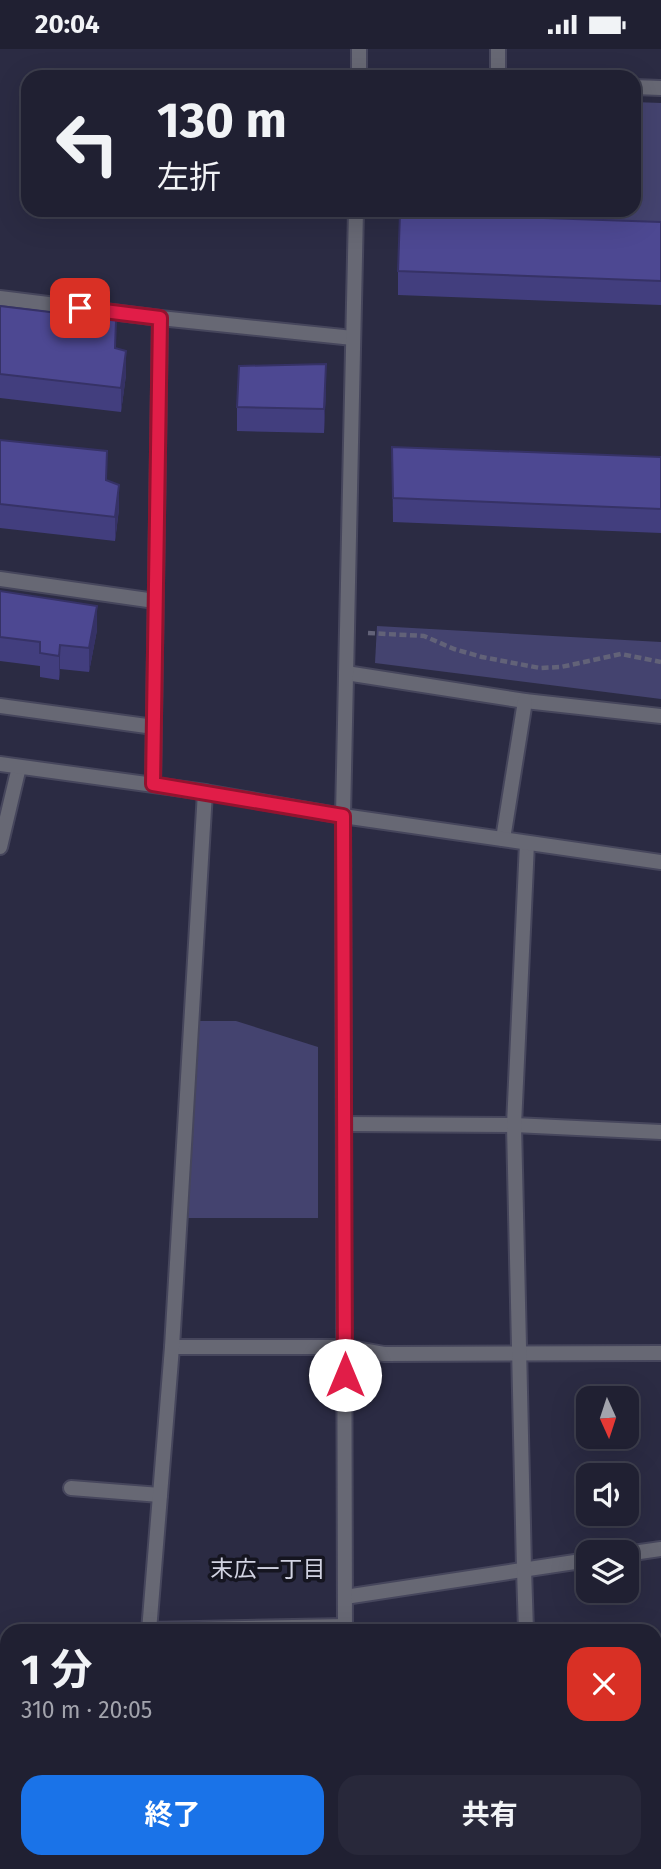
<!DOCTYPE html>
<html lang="ja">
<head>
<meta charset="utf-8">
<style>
	body { margin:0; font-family:"Fira Sans","Noto Sans JP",sans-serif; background:#28283a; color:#f1f3f6; height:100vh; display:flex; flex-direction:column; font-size:26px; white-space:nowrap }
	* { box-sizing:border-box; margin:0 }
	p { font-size:23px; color:#a2a3ac }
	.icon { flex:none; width:38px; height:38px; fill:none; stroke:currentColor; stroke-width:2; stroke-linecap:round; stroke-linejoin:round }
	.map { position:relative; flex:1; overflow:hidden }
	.drawer { position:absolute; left:0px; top:1575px; width:662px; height:245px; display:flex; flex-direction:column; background:#202032; border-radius:21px 21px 0 0; box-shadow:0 7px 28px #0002,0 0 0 2px #3d3e4d }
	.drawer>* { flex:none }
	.hud { position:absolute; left:21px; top:21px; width:620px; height:147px; border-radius:21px; box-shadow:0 7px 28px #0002,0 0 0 2px #3d3e4d; background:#202032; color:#f1f3f6; overflow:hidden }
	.needle { width:46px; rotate:177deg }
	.controls { position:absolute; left:576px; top:1337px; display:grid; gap:14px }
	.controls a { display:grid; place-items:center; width:63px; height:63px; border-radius:14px; background:#202032; box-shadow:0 7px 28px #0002,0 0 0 2px #3d3e4d; font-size:35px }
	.pin { position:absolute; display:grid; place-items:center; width:60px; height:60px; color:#fff; margin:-30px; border-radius:14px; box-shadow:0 4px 10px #0006 }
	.me { position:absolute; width:77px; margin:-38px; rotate:0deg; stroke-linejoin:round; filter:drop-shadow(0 0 5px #0008) }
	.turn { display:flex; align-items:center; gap:24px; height:147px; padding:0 21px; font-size:32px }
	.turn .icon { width:91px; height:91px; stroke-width:2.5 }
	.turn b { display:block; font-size:49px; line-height:60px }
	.round { display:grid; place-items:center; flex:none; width:74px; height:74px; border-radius:21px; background:#28283a }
	.headline { display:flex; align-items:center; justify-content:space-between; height:119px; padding:0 21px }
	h1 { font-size:42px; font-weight:700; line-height:52px }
	.button { display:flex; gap:14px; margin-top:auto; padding:14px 21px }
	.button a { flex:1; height:80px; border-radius:21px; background:#1a73e8; color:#fff; font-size:28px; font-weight:700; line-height:80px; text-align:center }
	.button a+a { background:#28283a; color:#f1f3f6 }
	.status { display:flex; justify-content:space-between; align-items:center; height:49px; padding:0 35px; background:#202032; direction:ltr }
	.status svg { height:19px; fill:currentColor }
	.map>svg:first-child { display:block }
	.green { fill:#44436f }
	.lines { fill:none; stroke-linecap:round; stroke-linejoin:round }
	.minor-casing { stroke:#46465c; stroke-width:18 }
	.tertiary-casing { stroke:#46465c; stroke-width:18 }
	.path { stroke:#626278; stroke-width:4.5; stroke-dasharray:7 3.5; stroke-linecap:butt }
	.minor { stroke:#676874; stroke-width:14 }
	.tertiary { stroke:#676874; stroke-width:14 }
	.wall { fill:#423e7e }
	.shaded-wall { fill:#363266 }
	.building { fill:#4d4892; stroke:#363266; stroke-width:2 }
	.route-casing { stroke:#92132f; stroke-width:18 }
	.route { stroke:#e11d48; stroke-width:12 }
	.labels { text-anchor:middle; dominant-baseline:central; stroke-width:7; stroke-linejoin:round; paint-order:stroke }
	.neighbourhood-label { font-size:23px; fill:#d2d3e2; stroke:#151520 }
</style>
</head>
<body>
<div class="status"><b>20:04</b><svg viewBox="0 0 49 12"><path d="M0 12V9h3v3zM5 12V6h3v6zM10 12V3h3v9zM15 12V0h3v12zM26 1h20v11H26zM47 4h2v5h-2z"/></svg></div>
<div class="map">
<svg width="661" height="1820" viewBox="0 0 661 1820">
	<rect width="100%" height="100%" fill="#2b2b43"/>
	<g class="green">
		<polygon points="634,53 661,54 661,177 551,172 552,161 634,161"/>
		<polygon points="377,577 661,593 661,650 375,614"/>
		<polygon points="198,972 236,972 318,998 318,1169 188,1169"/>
	</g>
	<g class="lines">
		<g class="minor-casing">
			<g id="minor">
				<polyline points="498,28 498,0"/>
				<polyline points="634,38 661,39"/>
				<polyline points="0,249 160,269 353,289"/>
				<polyline points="0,530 155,552"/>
				<polyline points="346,624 525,652 661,667"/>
				<polyline points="0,657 154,678"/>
				<polyline points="153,735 160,269"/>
				<polyline points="503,790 525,652"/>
				<polyline points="0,798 19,718"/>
				<polyline points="344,1075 514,1076 661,1083"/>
				<polyline points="172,1298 345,1298 384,1305 661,1304"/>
				<polyline points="71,1439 160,1446"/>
				<polyline points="626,1505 661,1500"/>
				<polyline points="345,1548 588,1511"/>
				<polyline points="150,1581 345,1577"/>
				<polyline points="149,1582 172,1298 205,743"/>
				<polyline points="526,1582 524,1520 514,1076 527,794"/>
				<polyline points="537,1813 537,1820"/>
				<polyline points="131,1820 131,1813"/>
			</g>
		</g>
		<g class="tertiary-casing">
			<g id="tertiary">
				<polyline points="359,28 359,0"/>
				<polyline points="0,715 205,743 343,767 661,813"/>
				<polyline points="345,1582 343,767 356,161"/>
				<polyline points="348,1813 349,1820"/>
			</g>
		</g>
		<polyline class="path" points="368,584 424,587 454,600 482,608 540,619 561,618 621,605 661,613"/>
		<use href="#minor" class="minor"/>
		<use href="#tertiary" class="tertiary"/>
	</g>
	<g class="wall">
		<polygon points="661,173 661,256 398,246 398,222"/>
		<polygon points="0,257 116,299 126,326 121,363 0,349"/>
		<polygon points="326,339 324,384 237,382 237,358"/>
		<polygon points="0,391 107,432 119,460 115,492 0,479"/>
		<polygon points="392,398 661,408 661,484 393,473"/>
		<polygon points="0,542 97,581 89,623 60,620 59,631 40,628 40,617 0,612"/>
	</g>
	<g class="shaded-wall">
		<polygon points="126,302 126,326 121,363 121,339"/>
		<polygon points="326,315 326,339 324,384 324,360"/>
		<polygon points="119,436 119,460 115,492 115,468"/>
		<polygon points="97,557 97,581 89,623 89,599"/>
		<polygon points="60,596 60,620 59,631 59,607"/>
	</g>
	<g class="building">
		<polygon points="39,24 64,28 39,28"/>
		<polygon points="400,164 661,173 661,232 398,222"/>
		<polygon points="0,257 116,271 115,299 126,302 121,339 0,325"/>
		<polygon points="326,315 324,360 237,358 239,317"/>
		<polygon points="0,391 107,402 106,431 119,436 115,468 0,455"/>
		<polygon points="392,398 661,408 661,460 393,449"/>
		<polygon points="0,542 97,557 89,599 60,596 59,607 40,604 40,593 0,588"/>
	</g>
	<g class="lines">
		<g class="route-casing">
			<polyline id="route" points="80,259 160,269 153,735 343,767 345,1326"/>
		</g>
		<use href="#route" class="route"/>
	</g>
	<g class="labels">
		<g class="neighbourhood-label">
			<text x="268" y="1520">末広一丁目</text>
		</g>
	</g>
</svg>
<div class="controls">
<a><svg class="needle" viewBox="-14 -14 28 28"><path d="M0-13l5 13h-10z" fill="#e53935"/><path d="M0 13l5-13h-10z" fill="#a2a3ac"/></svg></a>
<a><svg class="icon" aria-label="sound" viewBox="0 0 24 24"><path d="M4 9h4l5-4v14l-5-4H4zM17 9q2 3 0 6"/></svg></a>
<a><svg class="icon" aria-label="layers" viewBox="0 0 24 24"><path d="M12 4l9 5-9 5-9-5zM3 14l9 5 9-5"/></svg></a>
</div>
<div class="pin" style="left:80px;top:259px;background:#d93025"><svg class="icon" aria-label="arrive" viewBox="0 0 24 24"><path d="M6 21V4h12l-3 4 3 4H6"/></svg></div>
<svg class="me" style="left:345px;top:1326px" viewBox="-20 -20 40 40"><circle r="19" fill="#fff"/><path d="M0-13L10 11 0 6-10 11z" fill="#e11d48"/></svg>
<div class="hud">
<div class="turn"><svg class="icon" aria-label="left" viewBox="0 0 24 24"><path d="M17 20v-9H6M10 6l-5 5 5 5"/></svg><div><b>130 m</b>左折</div></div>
</div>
<section class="drawer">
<div class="headline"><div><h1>1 分</h1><p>310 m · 20:05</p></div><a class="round" style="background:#d93025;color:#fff"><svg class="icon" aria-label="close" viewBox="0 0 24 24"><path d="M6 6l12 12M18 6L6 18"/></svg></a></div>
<div class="button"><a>終了</a><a>共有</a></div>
</section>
</div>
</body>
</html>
